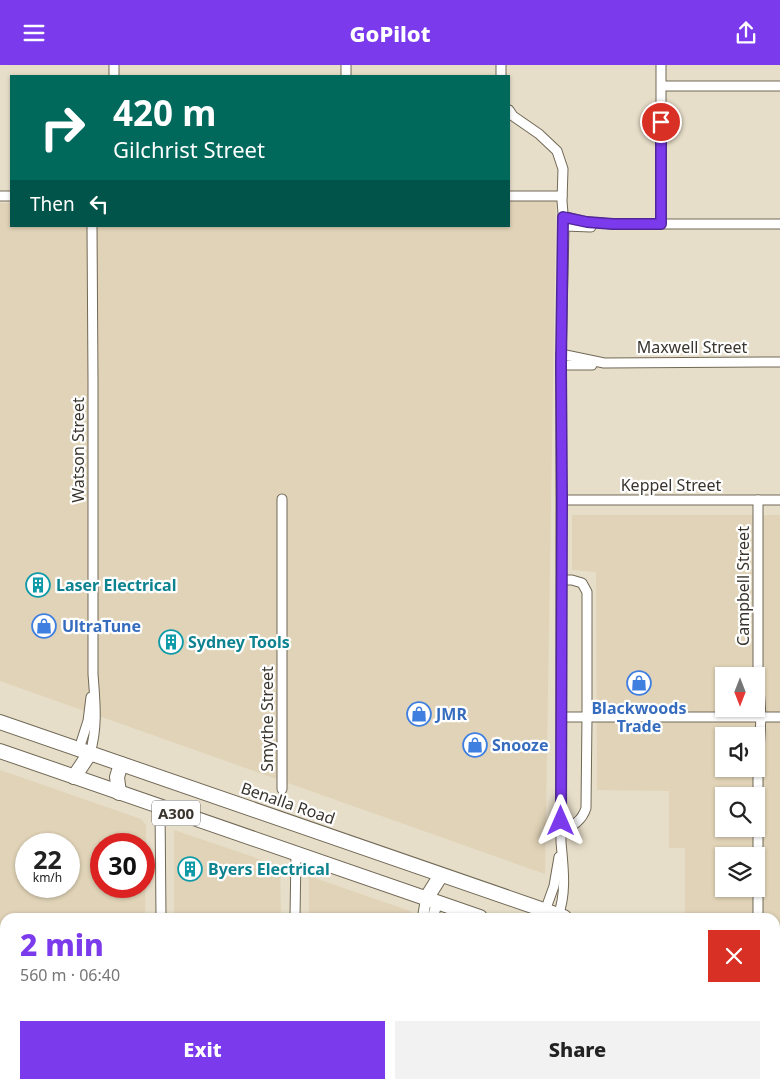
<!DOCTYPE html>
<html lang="en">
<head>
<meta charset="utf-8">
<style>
	body { margin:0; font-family:"Noto Sans",sans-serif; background:#f2f2f2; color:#222; height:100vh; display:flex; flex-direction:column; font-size:19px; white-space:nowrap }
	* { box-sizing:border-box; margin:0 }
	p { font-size:16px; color:#767676 }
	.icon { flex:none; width:28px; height:28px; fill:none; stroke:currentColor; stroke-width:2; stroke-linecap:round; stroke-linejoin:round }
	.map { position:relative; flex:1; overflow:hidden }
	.side { position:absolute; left:0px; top:848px; width:780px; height:176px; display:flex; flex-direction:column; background:#fff; border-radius:15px 15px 0 0; box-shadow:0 1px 4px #0004 }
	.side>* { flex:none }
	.guide { position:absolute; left:10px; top:10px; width:500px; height:152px; border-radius:0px; box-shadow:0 1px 4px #0004; background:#00695c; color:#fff; overflow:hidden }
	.needle { width:32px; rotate:180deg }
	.tools { position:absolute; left:715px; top:602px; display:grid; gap:10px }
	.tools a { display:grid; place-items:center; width:50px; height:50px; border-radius:0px; background:#fff; box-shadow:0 1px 4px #0004; font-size:25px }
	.speed { position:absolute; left:15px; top:768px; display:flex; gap:10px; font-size:25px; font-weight:700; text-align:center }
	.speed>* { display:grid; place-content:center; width:65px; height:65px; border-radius:50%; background:#fff; box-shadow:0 1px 4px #0004; line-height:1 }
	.speed small { font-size:12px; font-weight:400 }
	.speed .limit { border:8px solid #d22; background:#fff; color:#111 }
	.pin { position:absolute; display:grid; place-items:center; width:42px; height:42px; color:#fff; margin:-21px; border:2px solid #fff; border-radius:50%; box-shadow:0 1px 5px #0007 }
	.me { position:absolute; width:55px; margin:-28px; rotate:0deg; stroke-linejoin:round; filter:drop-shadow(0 0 4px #0008) }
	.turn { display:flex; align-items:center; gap:18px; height:105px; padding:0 20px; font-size:22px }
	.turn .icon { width:65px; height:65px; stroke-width:2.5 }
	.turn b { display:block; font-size:35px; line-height:42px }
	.then { display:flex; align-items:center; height:48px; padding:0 20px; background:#0003; gap:10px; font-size:19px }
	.round { display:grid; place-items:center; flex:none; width:52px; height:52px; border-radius:0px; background:#f2f2f2 }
	.summary { display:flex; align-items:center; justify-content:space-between; height:85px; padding:0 20px }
	h1 { font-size:30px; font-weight:800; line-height:38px; color:#7c3aed }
	.action { display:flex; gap:10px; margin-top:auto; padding:10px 20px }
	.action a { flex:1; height:58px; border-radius:0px; background:#7c3aed; color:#fff; font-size:20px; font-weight:800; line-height:58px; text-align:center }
	.action a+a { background:#f2f2f2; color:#222 }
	header { display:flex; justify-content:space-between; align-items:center; height:65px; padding:0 20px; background:#7c3aed; color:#fff; font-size:22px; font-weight:800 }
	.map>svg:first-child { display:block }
	.built { fill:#e0d3b7; fill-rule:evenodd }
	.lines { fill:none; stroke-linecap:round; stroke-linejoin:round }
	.minor-casing { stroke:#716856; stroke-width:11 }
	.tertiary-casing { stroke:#716856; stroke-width:12 }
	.trunk-casing { stroke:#716856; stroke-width:16 }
	.minor { stroke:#fff; stroke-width:9 }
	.tertiary { stroke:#fff; stroke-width:10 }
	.trunk { stroke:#fff; stroke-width:14 }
	.route-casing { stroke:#51269a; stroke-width:12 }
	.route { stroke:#7c3aed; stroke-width:9 }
	.labels { text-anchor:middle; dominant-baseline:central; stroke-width:4.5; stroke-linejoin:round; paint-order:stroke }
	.shield { fill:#fff; stroke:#74726c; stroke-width:1 }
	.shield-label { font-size:15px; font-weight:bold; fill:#39352d }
	.street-label { font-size:16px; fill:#39352d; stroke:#fff }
	.culture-label { font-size:16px; font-weight:bold; fill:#0d838f; stroke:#fff; text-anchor:start }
	.shop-label { font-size:16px; font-weight:bold; fill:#366cbe; stroke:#fff; text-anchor:start }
</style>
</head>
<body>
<header><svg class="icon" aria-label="menu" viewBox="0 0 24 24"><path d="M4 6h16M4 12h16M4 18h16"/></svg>GoPilot<svg class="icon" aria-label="share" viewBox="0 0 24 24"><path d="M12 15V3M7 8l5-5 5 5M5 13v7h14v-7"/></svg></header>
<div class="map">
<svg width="780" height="1023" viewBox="0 0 780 1023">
	<rect width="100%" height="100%" fill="#e7dec9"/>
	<g class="built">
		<polygon points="509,136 556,136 545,809 0,616 0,138 11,138 11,161 509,161"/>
		<path d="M572,450H780V887L775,885V852H687L685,849V783H669V726L597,725L596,507L572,505ZM724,611H756V644H724ZM724,671H756V704H724ZM724,731H756V764H724ZM724,791H756V824H724Z"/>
		<path d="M0,705L141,754L146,760L145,852H5V1019H415V1023H0ZM26,779H69V821H26ZM101,779H144V821H101Z"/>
		<polygon points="174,765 280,801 281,852 174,852"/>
		<polygon points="309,811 410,846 415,852 309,852"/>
		<polygon points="775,971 780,973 780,1023 437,1023 437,1019 775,1019"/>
	</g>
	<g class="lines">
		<g class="minor-casing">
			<g id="minor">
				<polyline points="114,0 114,11"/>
				<polyline points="501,0 501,11"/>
				<polyline points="346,11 346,0"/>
				<polyline points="662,21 780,21"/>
				<path d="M509,45L513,51L539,69L557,86L563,104L562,136L564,161L561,300V777C563,801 567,827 558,851"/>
				<polyline points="0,131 11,131"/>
				<polyline points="509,131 562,131"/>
				<polyline points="563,151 587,157 613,159 780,159"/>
				<polyline points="661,159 661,0"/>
				<polyline points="564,161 591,162"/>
				<polyline points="561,289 604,298 780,297"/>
				<polyline points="561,300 592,300"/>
				<polyline points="282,434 282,724"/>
				<polyline points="562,435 780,435"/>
				<polyline points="756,627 758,607 758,435"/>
				<polyline points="562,652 780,652"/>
				<polyline points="756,680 758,700 758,852"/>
				<polyline points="79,684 88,656 91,632"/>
				<polyline points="759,687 761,652 759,622"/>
				<path d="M90,688C98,662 95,636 93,609V316L92,161"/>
				<polyline points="160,742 161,852"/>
				<path d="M561,765C573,761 582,756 586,743L587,652V527L582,518L572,515H562"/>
				<polyline points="545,846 554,821 559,792"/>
				<polyline points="295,852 296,789"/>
				<polyline points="775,894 780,896"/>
			</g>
		</g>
		<g class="tertiary-casing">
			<g id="tertiary">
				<polyline points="423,852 426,834"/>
				<polyline points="433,852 437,837"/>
				<polyline points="426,1023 426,1019"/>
			</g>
		</g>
		<g class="trunk-casing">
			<g id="trunk">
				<polyline points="0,657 564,852"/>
				<polyline points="0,686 480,852"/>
				<polyline points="74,712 90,688"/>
				<polyline points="119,728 117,712 121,699"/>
				<polyline points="426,834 441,810"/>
				<polyline points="775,932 780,933"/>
				<polyline points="775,955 780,956"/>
			</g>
		</g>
		<use href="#minor" class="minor"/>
		<use href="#tertiary" class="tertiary"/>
		<use href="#trunk" class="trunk"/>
	</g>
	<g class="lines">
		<g class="route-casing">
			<polyline id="route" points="561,756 562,435 561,300 563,152 587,157 613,159 661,159 661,57"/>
		</g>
		<use href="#route" class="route"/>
	</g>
	<defs>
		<g id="building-ring" transform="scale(1.25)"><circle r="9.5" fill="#fff" stroke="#0f9aa8" stroke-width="1.5"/><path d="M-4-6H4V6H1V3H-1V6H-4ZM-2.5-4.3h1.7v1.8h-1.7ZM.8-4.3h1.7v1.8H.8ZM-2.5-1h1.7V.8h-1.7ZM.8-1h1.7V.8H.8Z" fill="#0f9aa8"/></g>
		<g id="shop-ring" transform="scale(1.25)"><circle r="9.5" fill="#fff" stroke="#3f7fe0" stroke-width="1.5"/><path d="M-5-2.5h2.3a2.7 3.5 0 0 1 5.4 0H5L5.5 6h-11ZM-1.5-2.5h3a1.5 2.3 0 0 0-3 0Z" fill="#3f7fe0"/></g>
	</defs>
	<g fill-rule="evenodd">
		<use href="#building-ring" x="38" y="520"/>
		<use href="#shop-ring" x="44" y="561"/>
		<use href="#building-ring" x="171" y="577"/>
		<use href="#shop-ring" x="639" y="618"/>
		<use href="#shop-ring" x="419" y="649"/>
		<use href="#shop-ring" x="475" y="680"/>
		<use href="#building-ring" x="190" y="804"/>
	</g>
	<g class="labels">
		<rect class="shield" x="152" y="735.5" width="48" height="25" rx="4"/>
		<g class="shield-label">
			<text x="176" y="748">A300</text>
		</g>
		<g class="street-label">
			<text x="692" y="282">Maxwell Street</text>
			<text transform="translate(78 385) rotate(-90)">Watson Street</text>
			<text x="671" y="420">Keppel Street</text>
			<text transform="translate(743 521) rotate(-90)">Campbell Street</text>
			<text transform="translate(267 654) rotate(-90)">Smythe Street</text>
			<text transform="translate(288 738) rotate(19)">Benalla Road</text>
		</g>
		<g class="culture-label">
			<text x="56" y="520">Laser Electrical</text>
			<text x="188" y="577">Sydney Tools</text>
			<text x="208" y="804">Byers Electrical</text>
		</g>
		<g class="shop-label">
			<text x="62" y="561">UltraTune</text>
			<text x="639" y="643" text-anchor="middle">Blackwoods<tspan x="639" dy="18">Trade</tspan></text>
			<text x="436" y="649">JMR</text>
			<text x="492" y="680">Snooze</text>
		</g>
	</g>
</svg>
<div class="tools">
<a><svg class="needle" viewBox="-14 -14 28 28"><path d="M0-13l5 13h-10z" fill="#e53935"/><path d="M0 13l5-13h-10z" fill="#767676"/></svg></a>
<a><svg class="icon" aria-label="sound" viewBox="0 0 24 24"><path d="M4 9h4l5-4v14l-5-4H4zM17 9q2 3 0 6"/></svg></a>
<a><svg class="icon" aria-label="search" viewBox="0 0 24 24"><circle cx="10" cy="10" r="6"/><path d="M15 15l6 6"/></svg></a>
<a><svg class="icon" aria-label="layers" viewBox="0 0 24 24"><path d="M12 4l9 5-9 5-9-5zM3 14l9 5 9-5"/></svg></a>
</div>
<div class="speed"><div>22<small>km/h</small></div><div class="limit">30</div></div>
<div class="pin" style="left:661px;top:57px;background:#d93025"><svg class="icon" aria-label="arrive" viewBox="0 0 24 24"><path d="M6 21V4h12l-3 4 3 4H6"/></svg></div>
<svg class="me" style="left:561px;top:756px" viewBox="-20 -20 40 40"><path d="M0-17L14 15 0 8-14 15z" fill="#7c3aed" stroke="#fff" stroke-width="4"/></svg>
<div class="guide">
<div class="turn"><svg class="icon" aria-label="right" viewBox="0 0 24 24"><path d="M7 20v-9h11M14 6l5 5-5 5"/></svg><div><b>420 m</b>Gilchrist Street</div></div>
<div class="then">Then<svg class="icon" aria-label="left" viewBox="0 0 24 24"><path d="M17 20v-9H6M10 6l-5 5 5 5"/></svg></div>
</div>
<section class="side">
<div class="summary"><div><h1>2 min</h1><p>560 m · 06:40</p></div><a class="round" style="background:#d93025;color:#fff"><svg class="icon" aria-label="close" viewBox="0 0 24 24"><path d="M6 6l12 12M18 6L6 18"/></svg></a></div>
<div class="action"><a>Exit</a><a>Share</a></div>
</section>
</div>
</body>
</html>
